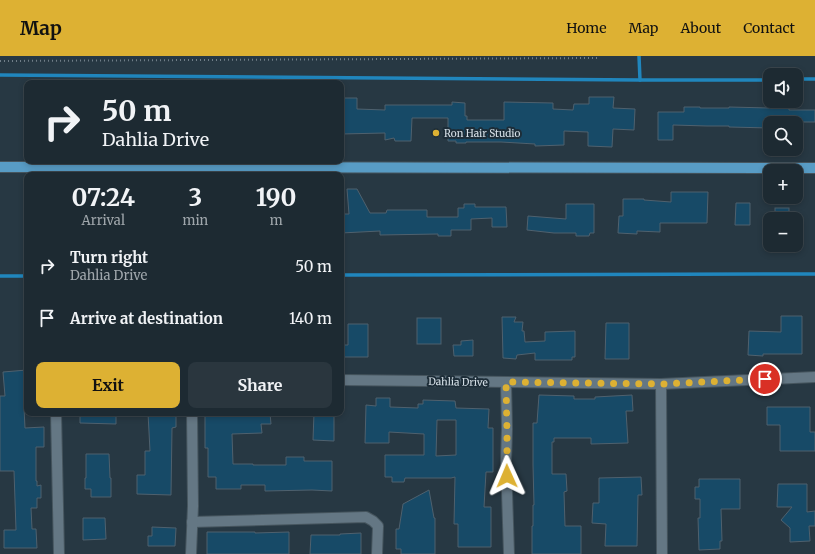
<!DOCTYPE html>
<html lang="en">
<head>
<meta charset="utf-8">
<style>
	body { margin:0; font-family:Merriweather,serif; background:#2a363e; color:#f1f3f6; height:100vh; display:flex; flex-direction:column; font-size:15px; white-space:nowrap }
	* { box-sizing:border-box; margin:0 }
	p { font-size:13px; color:#a0a7ac }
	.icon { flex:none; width:22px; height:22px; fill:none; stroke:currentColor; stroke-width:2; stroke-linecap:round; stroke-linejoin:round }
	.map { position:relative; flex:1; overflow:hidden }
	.details { position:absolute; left:24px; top:116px; width:320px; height:244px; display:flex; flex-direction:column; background:#1d2a32; border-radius:8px; box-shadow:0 2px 6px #0003,0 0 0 1px #3b464d }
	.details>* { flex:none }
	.banner { position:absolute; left:24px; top:24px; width:320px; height:84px; border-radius:8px; box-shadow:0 2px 6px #0003,0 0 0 1px #3b464d; background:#1d2a32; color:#f1f3f6; overflow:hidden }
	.buttons { position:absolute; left:763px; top:12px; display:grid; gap:8px }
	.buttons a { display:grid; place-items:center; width:40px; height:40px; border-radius:8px; background:#1d2a32; box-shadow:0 2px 6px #0003,0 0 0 1px #3b464d; font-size:20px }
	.pin { position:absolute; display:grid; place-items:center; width:34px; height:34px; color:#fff; margin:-17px; border:2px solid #fff; border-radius:50%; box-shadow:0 1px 4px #0007 }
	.me { position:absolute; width:44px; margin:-22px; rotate:359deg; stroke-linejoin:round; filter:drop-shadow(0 0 3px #0008) }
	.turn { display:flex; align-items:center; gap:14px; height:84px; padding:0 12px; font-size:18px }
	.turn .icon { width:52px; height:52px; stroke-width:2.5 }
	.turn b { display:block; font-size:28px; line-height:34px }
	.eta { display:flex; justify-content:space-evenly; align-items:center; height:68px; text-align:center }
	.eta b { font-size:24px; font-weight:700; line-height:28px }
	.cta { display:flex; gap:8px; margin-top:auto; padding:8px 12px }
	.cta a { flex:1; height:46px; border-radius:8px; background:#ddb133; color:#111; font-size:16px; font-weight:700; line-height:46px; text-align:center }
	.cta a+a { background:#2a363e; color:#f1f3f6 }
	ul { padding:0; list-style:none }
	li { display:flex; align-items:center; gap:12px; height:52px; padding:0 12px }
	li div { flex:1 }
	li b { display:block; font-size:15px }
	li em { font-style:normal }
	header { display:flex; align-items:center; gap:24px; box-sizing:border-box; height:56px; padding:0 20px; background:#ddb133; color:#111 }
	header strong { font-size:19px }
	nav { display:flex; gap:22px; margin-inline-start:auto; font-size:14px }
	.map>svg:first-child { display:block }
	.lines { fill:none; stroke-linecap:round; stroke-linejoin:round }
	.stream { stroke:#2086bd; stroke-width:3.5 }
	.building { fill:#174a67; stroke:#4f616e; fill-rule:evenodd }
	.minor-casing { stroke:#46555e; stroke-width:12 }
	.major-casing { stroke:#46555e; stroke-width:12 }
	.path { stroke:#707e88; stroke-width:2; stroke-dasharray:1 3; stroke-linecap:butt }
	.minor { stroke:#647784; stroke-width:10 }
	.major { stroke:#589cc5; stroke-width:10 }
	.route { stroke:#ddb133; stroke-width:7; stroke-dasharray:0 12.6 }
	.poi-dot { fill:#ddb133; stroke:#1d2d38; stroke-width:1.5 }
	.labels { text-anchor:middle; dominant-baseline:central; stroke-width:4; stroke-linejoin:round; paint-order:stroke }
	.poi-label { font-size:10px; fill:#d7e1e8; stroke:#1d2d38; text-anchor:start }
	.street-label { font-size:10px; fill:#d7e1e8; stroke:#1d2d38 }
</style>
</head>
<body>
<header>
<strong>Map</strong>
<nav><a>Home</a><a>Map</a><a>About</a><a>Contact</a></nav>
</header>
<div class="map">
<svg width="815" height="498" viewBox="0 0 815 498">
	<rect width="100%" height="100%" fill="#273843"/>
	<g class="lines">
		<g class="stream">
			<polyline points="639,0 640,24"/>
			<polyline points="0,19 640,24 770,24"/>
			<polyline points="796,23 815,23"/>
			<polyline points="341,219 815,218"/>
			<polyline points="0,220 27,220"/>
		</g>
	</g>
	<g class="building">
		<polygon points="589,41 614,41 613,52 635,53 634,74 613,73 612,91 588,90 588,76 564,75 564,89 535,90 535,88 501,86 466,86 466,87 456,87 456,85 448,85 448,62 412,62 411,85 395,85 394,82 385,84 385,77 341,78 341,42 357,42 357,53 385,54 385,49 452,49 452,46 465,47 465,60 467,60 467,64 504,64 504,46 553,47 553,53 573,54 574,48 589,48"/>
		<polygon points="769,50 789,50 789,54 815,54 815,66 788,66 788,67 770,67 770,72 729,71 729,70 707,70 673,69 673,84 658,84 658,56 684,56 684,51 700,51 700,52 729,52 729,51 769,52"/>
		<polygon points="347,133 357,133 370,157 386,157 387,154 427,154 427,161 458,161 458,152 464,152 464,148 475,148 475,151 506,151 507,171 492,171 492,162 471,163 471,174 451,174 451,180 438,180 438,178 380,179 380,175 341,177 341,158 349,158"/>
		<polygon points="671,136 708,136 707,167 660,167 660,176 637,175 637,178 618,177 619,160 623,160 623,143 644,143 644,144 671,146"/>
		<polygon points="736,147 750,147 750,169 735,169"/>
		<polygon points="566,148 594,148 594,177 590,177 589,180 576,180 576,177 554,177 527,174 528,160 566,163"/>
		<rect x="775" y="152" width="14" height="11"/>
		<polygon points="781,260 802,260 802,298 763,298 763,300 748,299 749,275 781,276"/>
		<polygon points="502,261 516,261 514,266 523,266 522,275 524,275 525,286 545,285 545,276 575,275 575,301 572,301 572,304 535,304 535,297 517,299 516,303 503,302"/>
		<rect x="417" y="262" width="24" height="26"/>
		<polygon points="606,267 629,267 629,303 605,303"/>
		<polygon points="348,268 368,268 368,301 341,301 341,289 348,289"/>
		<polygon points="473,284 473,300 454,300 453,289 461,289 461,285"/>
		<polygon points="27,314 27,352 24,352 25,372 44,371 44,391 36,391 36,425 37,425 37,430 41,429 41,442 37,442 37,452 31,452 32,473 36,473 37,492 4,492 4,474 16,474 14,415 0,415 0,340 5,340 3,316"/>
		<polygon points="539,339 574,340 574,343 595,343 595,341 632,339 633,355 626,355 628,387 591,388 591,382 554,382 554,386 552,386 552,418 566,418 567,435 564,436 565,470 581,470 581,498 532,498 532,470 533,470 533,449 534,449 533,409 533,367 537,367"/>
		<path d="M376,342H390V351L418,352V348H423V344L455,345L456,352L489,353L488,372H493V416H486L484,451H491V491H458V468H454L455,421L451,422H405L404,426H392V421H385V399H424V378L389,376V387H365L366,349L376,350ZM437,364H456V399L436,400Z"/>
		<polygon points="767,351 810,351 810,376 815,376 815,395 780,395 780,369 767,369"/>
		<polygon points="80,357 116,357 116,368 80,367"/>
		<polygon points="148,357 176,357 176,371 172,372 171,439 137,438 137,419 145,419 145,395 150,395"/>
		<polygon points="205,357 270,357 271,368 261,368 262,377 232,378 233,408 253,408 253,409 286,409 286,401 304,401 304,405 332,405 332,435 312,434 265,435 265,429 241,429 241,433 216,433 216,421 208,421 208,392 205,392"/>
		<polygon points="314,357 334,357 334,385 313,384"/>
		<polygon points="86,398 109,398 110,422 111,422 111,441 91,441 91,433 85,433 85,422 86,422"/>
		<polygon points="641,421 642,439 638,439 637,490 605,490 606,468 592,467 593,447 599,447 599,422"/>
		<polygon points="699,423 740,423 740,453 721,453 722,485 720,485 720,493 699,494 698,462 700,462 700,443 695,443 695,431 699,431"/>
		<polygon points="778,428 807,428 807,456 815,455 815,470 809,470 810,485 790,486 790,472 781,464 792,451 777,451"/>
		<polygon points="429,434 434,462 435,462 435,498 401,498 401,493 396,493 396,473 399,473 403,448"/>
		<polygon points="83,462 105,462 106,483 83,484"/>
		<polygon points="152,471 176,472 175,490 148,490 148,480 152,480"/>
		<polygon points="207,476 255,476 255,477 289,476 289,498 207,498"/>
		<polygon points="361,477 361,498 310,498 311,479 340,479 340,478"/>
	</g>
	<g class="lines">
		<g class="minor-casing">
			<g id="minor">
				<polyline points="341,324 661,328 815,321"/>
				<polyline points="506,327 507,373 506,405 509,498"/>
				<polyline points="661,328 662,498"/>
				<polyline points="56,357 59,498"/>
				<polyline points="192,466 366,461 373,465 378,470 377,498"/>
				<polyline points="191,498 193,450 192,357"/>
			</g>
		</g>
		<g class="major-casing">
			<polyline id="major" points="0,111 815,112"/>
		</g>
		<polyline class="path" points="0,5 597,2 597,0"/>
		<use href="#minor" class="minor"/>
		<use href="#major" class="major"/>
	</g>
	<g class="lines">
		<polyline class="route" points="507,420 507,374 506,326 662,328 765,323"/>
	</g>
	<circle class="poi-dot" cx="436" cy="77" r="4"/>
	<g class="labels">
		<g class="poi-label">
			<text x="444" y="77">Ron Hair Studio</text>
		</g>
		<g class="street-label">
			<text transform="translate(458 326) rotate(1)">Dahlia Drive</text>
		</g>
	</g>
</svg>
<div class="buttons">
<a><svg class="icon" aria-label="sound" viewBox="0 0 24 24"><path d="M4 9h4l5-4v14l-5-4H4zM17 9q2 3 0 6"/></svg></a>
<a><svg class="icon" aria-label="search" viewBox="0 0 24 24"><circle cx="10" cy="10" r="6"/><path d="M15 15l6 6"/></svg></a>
<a>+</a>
<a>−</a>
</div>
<div class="pin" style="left:765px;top:323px;background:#d93025"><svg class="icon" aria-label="arrive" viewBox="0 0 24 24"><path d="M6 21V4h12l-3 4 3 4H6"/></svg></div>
<svg class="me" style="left:507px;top:420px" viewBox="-20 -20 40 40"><path d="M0-17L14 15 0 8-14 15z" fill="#ddb133" stroke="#fff" stroke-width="4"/></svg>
<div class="banner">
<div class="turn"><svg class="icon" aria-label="right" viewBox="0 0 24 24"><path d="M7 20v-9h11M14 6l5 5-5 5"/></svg><div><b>50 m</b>Dahlia Drive</div></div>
</div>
<section class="details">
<div class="eta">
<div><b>07:24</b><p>Arrival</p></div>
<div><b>3</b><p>min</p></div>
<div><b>190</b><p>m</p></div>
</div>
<ul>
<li><svg class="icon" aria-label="right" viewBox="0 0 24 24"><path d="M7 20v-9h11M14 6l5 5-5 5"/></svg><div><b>Turn right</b><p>Dahlia Drive</p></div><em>50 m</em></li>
<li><svg class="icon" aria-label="arrive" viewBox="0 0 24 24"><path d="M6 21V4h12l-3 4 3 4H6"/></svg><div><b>Arrive at destination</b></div><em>140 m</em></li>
</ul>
<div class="cta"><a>Exit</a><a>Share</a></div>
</section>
</div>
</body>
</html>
